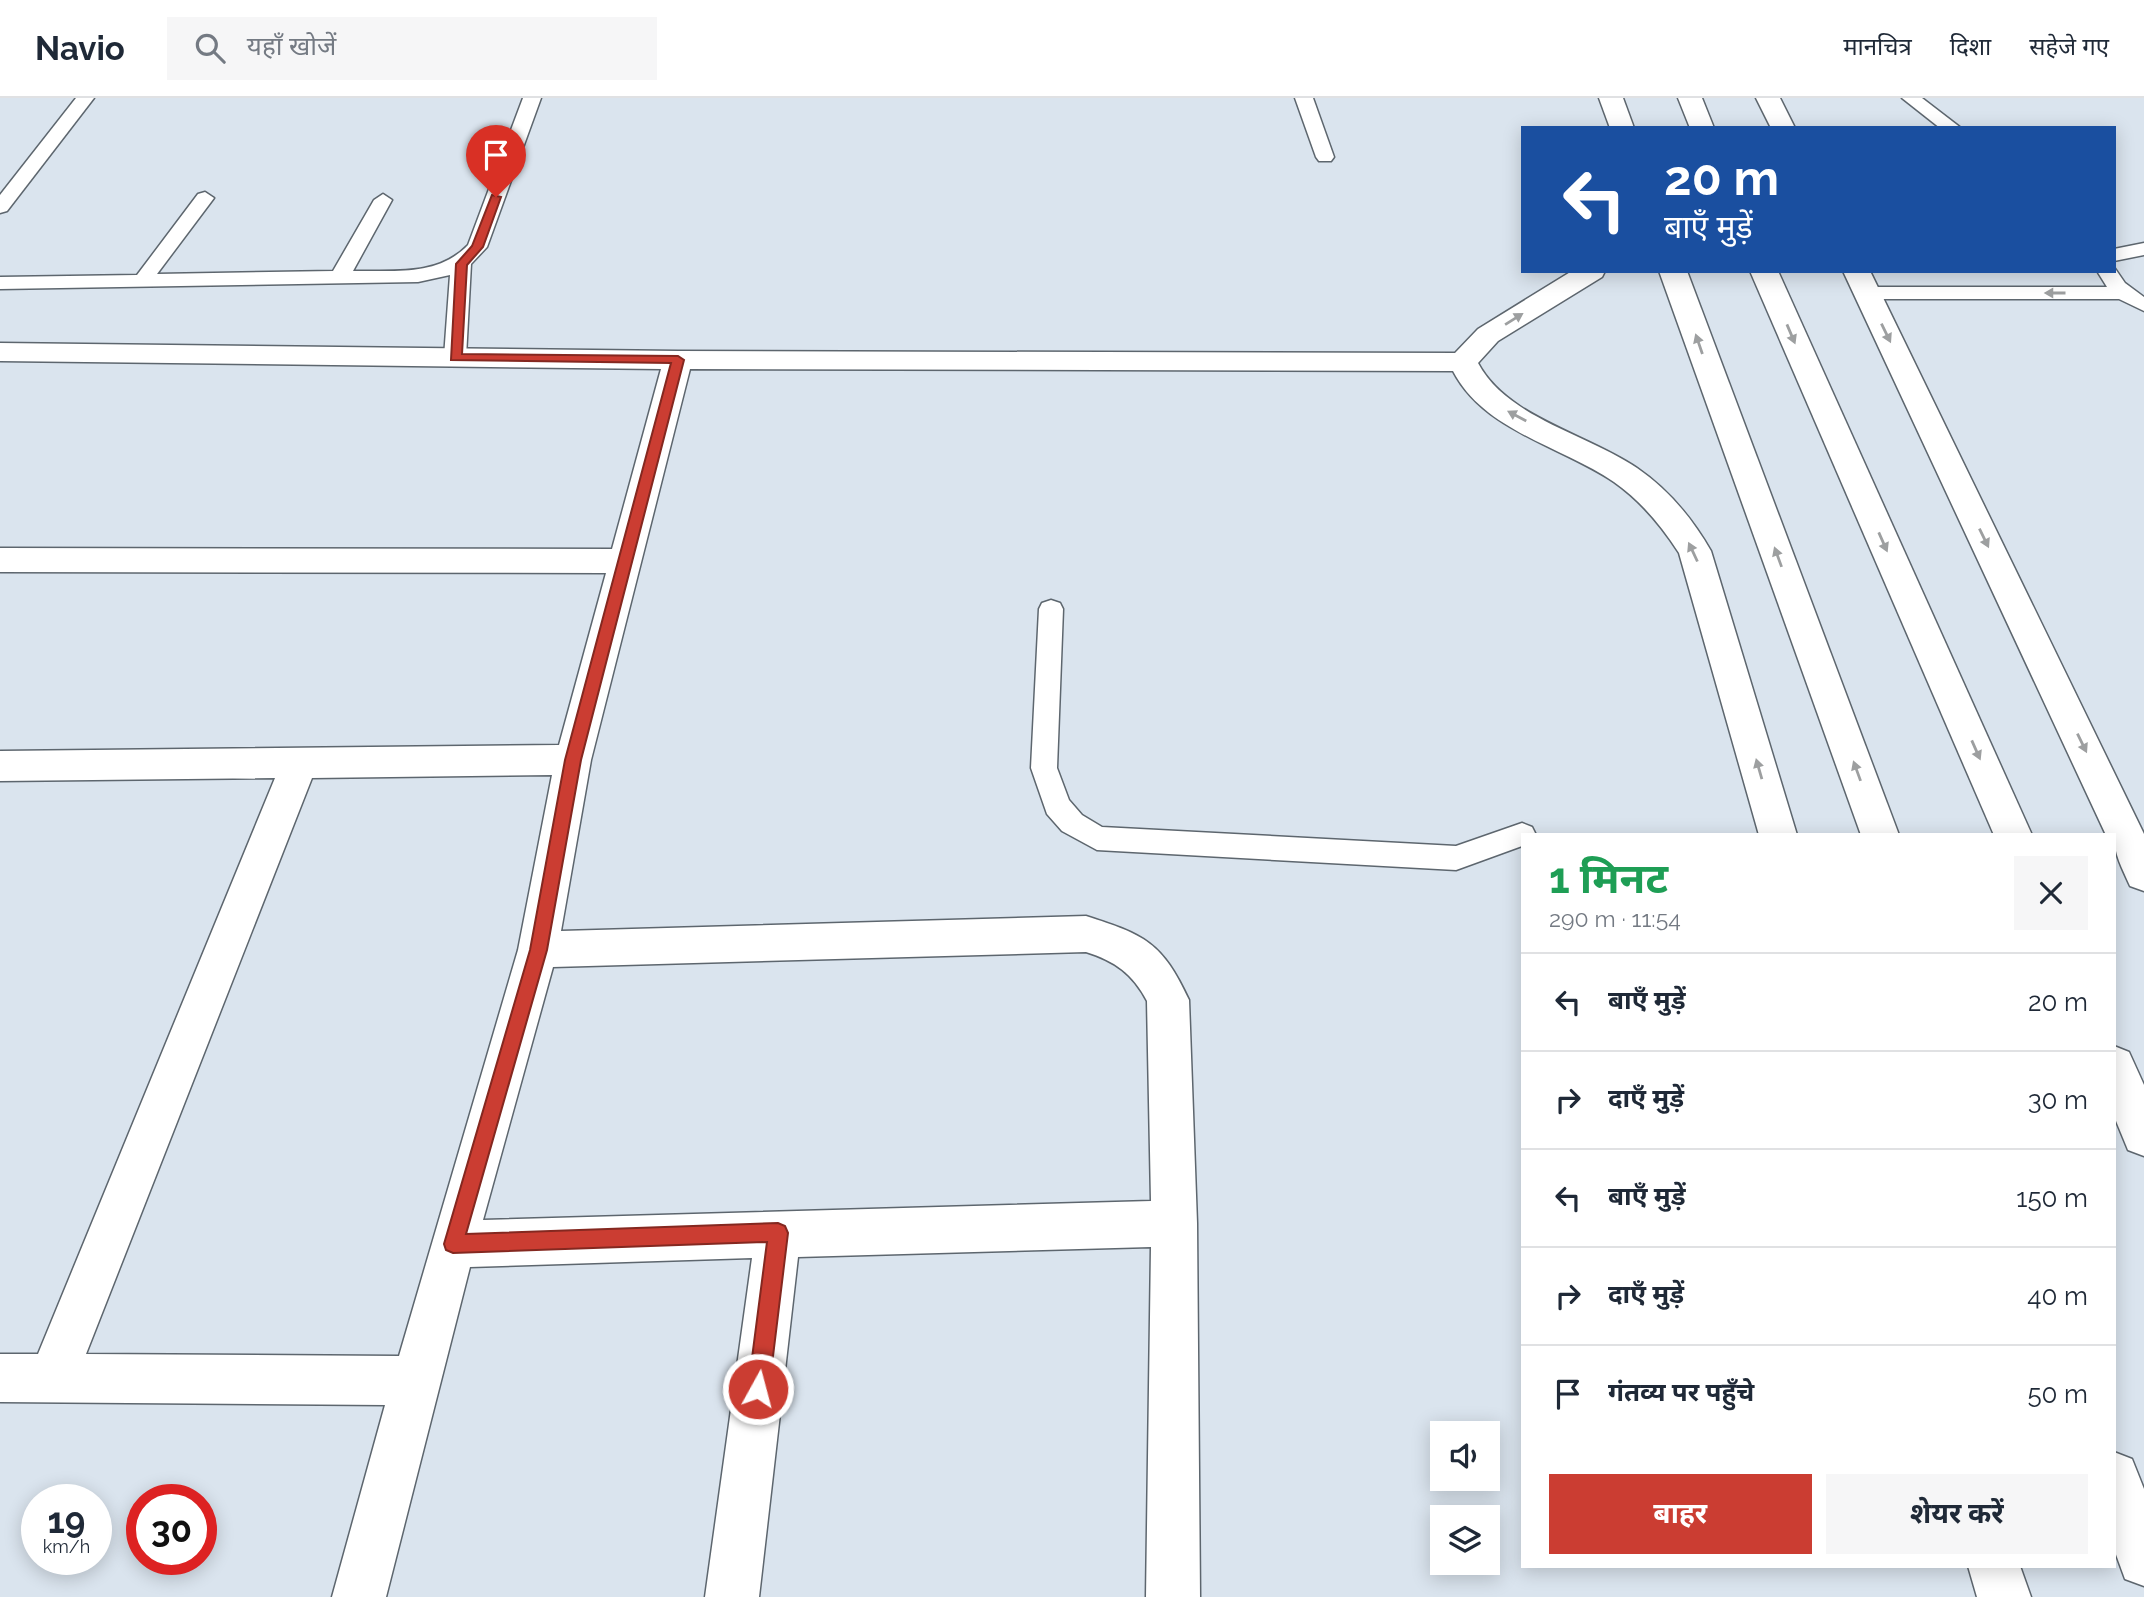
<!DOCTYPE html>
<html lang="hi">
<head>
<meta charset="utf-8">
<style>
	body { margin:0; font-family:Raleway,"Noto Sans Devanagari",sans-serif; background:#f6f6f7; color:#1f2937; height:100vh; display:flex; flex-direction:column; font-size:26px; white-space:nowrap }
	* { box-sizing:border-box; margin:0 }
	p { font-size:23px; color:#747a83 }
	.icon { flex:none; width:38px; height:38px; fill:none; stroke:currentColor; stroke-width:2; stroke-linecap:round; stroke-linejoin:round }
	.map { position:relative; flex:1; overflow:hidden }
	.details { position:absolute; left:1521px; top:735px; width:595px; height:735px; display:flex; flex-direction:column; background:#fff; border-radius:0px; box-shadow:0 4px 18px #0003 }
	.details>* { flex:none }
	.guide { position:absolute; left:1521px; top:28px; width:595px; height:147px; border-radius:0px; box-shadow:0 4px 18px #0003; background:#1a4fa0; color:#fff; overflow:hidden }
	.controls { position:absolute; left:1430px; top:1323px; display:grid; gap:14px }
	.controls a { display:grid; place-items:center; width:70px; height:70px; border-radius:0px; background:#fff; box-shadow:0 4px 18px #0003; font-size:35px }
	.speed { position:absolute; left:21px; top:1386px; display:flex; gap:14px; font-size:35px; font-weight:700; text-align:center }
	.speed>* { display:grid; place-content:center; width:91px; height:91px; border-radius:50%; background:#fff; box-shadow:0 4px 18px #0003; line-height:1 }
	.speed small { font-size:18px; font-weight:400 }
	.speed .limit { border:10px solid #d22; background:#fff; color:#111 }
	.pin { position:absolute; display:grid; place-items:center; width:60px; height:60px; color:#fff; margin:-72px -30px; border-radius:50% 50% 50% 0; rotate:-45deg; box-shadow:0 0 7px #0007 }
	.pin .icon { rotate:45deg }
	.me { position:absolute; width:77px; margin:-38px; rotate:7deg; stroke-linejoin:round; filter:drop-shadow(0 0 5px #0008) }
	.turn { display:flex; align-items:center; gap:24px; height:147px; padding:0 28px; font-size:32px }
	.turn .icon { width:91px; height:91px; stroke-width:2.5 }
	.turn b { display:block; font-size:49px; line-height:60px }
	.round { display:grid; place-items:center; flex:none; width:74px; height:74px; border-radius:0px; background:#f6f6f7 }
	.overview { display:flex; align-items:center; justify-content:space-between; height:119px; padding:0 28px }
	h1 { font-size:42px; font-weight:700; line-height:52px; color:#1e9e55 }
	.button { display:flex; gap:14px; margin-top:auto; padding:14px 28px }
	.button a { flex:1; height:80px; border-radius:0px; background:#cb3d32; color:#fff; font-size:28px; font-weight:700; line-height:80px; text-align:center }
	.button a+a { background:#f6f6f7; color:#1f2937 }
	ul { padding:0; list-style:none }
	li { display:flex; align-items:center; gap:21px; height:98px; padding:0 28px; border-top:2px solid #e0e1e3 }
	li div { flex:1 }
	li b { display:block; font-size:26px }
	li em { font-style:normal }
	header { display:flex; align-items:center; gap:42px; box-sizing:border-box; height:98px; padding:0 35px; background:#fff; border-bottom:2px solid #e0e1e3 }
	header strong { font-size:33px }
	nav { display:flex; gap:38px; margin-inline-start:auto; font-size:24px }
	.search { width:490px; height:63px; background:#f6f6f7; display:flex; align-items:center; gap:18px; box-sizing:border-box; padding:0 24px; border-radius:0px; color:#747a83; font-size:26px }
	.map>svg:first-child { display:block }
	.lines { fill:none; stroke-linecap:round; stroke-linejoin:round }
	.lane-casing { stroke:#5d666e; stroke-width:3 }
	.street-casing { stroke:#5d666e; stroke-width:3 }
	.secondary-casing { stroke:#5d666e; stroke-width:3 }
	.primary-casing { stroke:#5d666e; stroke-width:3 }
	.lane { fill:#fff; fill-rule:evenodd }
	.street { fill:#fff; fill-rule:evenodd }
	.secondary { fill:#fff; fill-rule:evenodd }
	.primary { fill:#fff; fill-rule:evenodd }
	.oneway { fill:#9d9fa0 }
	.route { fill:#cb3d32; stroke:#842820; stroke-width:2 }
</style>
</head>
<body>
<header>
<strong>Navio</strong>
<div class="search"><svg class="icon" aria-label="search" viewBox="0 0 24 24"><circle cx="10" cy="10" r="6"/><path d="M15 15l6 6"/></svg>यहाँ खोजें</div>
<nav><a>मानचित्र</a><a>दिशा</a><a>सहेजे गए</a></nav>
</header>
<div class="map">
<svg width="2144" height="1499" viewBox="0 0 2144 1499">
	<rect width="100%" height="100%" fill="#dae4ee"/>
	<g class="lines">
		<g class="lane-casing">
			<g id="lane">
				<polygon points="76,0 94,0 7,113 0,115 0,97"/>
				<path d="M523,0H541L487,149L471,166L466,259L462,264H448L444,259L450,177L418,184L0,191V179L137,177L198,96L205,94L214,100L157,176L333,173L374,102L383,96L392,102L353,173C394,172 437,179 468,147Z"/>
				<polygon points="1295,0 1313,0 1334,59 1331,63 1319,63 1316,59"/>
				<polygon points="1902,0 1922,0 1961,30 1940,30"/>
				<polygon points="2144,145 2144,157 2114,163 2114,151"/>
				<polygon points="2114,169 2125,185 2144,199 2144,213 2119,201 1867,201 1860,199 1857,195 1860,191 1867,189 2107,189 2097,173 2114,173"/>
				<polygon points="1051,502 1060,505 1063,511 1057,670 1069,702 1082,717 1102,729 1456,748 1522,725 1532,729 1536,737 1522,737 1522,748 1456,772 1097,752 1062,733 1047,716 1031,670 1039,511 1042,505"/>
			</g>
		</g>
		<g class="street-casing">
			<g id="street">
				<path d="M1572,173H1605L1602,179L1498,243L1478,265C1507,320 1588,336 1637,370C1669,392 1692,420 1711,453L1797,737H1759L1679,455C1661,427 1641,403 1614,384C1561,348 1484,333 1453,273L690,271L591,662L561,833L1086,818C1145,837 1162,844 1189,902L1197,1125L1200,1499H1146L1151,1149L798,1159L759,1499H705L752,1160L470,1169L386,1499H332L385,1307L0,1304V1256H38L275,680L0,683V653L559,647L606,475L0,474V450L612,451L661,271L0,263V245L678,253L1455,255L1478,231ZM552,677L518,852L399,1258L86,1256L312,680ZM1086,854C1115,863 1133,876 1147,903L1151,1103L483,1122L553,869Z"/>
				<polygon points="1968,1468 2020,1468 2031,1499 1977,1499"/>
			</g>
		</g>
		<g class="secondary-casing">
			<g id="secondary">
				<polygon points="1756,0 1780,0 1795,30 1771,30"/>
				<path d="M1843,173H1870L2144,736V793L2130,788C2122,770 2114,756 2114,737H2106Z"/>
			</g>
		</g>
		<g class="primary-casing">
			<g id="primary">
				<polygon points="1599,0 1623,0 1634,30 1610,30"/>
				<polygon points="1678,0 1702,0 1714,30 1690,30"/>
				<polygon points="1659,173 1687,173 1899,737 1861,737"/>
				<polygon points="1750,173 1778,173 2032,737 1994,737"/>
				<polygon points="2114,948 2129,954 2144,987 2144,1058 2128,1052 2114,1018"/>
				<polygon points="2114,1354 2132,1361 2144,1391 2144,1488 2125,1481 2114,1451"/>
			</g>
		</g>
		<use href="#lane" class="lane"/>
		<use href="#street" class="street"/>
		<use href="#secondary" class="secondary"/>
		<use href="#primary" class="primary"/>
	</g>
	<defs><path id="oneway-solid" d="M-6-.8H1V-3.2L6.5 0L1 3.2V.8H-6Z" transform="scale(1.75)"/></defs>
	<g class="oneway">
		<use href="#oneway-solid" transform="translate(2055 195) rotate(-180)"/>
		<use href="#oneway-solid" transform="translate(1514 221) rotate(-32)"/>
		<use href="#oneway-solid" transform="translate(1886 235) rotate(64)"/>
		<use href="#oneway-solid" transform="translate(1791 236) rotate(67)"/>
		<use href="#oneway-solid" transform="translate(1699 246) rotate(-109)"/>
		<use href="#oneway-solid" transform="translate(1517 318) rotate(-152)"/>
		<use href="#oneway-solid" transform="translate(1984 440) rotate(64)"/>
		<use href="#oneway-solid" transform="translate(1883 444) rotate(66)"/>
		<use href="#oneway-solid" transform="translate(1693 454) rotate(-115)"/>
		<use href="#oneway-solid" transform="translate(1778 459) rotate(-110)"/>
		<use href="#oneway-solid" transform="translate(2082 645) rotate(64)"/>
		<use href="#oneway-solid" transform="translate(1976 652) rotate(66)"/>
		<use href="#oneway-solid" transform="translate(1759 671) rotate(-106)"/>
		<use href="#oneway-solid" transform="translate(1857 673) rotate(-110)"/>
	</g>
	<polygon class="route" points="492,97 501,99 483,149 467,167 462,256 678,258 684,262 581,662 547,852 466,1136 778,1125 785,1128 788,1135 769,1291 766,1298 758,1301 751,1298 748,1291 767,1144 453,1155 446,1152 444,1146 530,852 565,662 671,265 451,262 456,166 472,148"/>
</svg>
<div class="controls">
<a><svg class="icon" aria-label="sound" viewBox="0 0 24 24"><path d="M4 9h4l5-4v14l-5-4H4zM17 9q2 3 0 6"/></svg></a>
<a><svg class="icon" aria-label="layers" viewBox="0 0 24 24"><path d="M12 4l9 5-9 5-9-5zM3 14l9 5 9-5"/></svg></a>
</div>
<div class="speed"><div>19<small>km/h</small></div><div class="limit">30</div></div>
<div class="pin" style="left:496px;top:99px;background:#d93025"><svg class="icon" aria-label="arrive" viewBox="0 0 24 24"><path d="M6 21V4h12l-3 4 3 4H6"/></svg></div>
<svg class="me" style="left:758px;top:1291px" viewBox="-20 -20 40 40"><circle r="17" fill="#cb3d32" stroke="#fff" stroke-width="3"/><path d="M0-11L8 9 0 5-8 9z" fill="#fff"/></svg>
<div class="guide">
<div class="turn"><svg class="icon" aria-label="left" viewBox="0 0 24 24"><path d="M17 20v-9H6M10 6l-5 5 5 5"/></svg><div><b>20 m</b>बाएँ मुड़ें</div></div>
</div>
<section class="details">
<div class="overview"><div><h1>1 मिनट</h1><p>290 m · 11:54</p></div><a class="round"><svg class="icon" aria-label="close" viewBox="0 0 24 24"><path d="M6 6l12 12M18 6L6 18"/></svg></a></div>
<ul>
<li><svg class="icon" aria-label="left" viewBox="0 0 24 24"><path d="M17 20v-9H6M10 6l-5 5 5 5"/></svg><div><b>बाएँ मुड़ें</b></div><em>20 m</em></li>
<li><svg class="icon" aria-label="right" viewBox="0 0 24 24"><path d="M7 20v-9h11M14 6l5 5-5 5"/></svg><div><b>दाएँ मुड़ें</b></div><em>30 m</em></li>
<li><svg class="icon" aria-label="left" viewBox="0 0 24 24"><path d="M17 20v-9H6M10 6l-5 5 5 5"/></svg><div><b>बाएँ मुड़ें</b></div><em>150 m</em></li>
<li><svg class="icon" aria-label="right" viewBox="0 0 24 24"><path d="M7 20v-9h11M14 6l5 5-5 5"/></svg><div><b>दाएँ मुड़ें</b></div><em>40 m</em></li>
<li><svg class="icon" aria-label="arrive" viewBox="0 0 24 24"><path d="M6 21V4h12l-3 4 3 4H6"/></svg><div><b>गंतव्य पर पहुँचे</b></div><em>50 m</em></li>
</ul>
<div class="button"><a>बाहर</a><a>शेयर करें</a></div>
</section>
</div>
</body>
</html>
